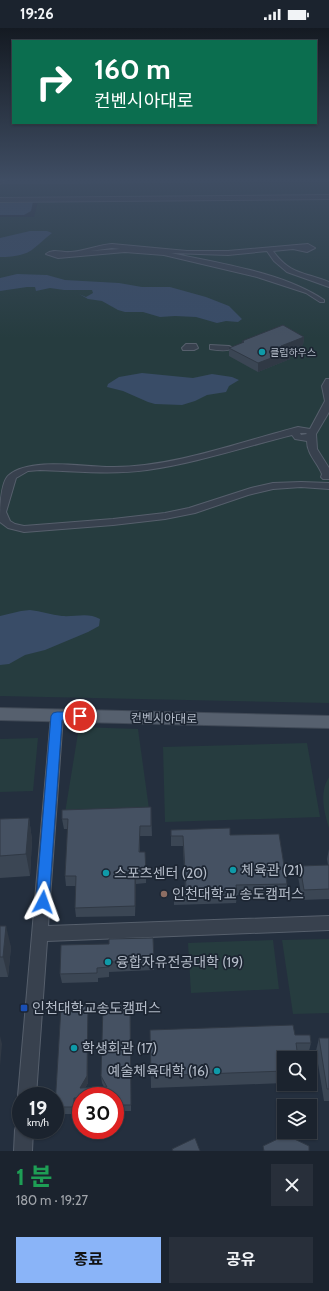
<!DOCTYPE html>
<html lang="ko">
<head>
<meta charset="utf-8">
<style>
	body { margin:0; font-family:Cabin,"Noto Sans KR",sans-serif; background:#282f3a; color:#f1f3f6; height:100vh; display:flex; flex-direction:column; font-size:15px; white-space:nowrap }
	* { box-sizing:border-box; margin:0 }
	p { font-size:13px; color:#a0a4aa }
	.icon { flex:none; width:22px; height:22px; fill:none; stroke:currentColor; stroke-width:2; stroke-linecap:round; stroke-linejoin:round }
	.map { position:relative; height:1123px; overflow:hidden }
	.side { display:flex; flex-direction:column; background:#1b232e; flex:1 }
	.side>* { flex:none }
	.guide { position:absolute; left:12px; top:12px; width:305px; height:84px; border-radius:0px; box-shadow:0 1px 3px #0004,0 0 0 1px #39404a; background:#0b6e4f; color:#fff; overflow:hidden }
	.fabs { position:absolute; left:277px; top:1023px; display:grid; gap:8px }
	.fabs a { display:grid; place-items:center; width:40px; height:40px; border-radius:0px; background:#1b232e; box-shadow:0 1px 3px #0004,0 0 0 1px #39404a; font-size:20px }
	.speed { position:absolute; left:12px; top:1059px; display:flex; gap:8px; font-size:20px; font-weight:700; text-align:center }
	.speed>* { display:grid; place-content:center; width:52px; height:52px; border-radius:50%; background:#1b232e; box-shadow:0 1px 3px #0004,0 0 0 1px #39404a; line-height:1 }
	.speed small { font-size:10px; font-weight:400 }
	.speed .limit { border:6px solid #d22; background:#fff; color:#111 }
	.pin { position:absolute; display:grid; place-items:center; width:34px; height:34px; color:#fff; margin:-17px; border:2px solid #fff; border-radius:50%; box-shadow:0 1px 4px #0007 }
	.me { position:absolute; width:44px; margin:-22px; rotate:4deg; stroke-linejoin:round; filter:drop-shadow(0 0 3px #0008) }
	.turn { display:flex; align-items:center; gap:14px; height:84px; padding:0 16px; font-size:18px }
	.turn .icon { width:52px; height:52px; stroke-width:2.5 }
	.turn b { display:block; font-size:28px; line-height:34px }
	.round { display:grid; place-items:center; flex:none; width:42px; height:42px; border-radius:0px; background:#282f3a }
	.overview { display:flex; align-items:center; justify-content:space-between; height:68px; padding:0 16px }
	h1 { font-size:24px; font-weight:700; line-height:30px; color:#1e9e55 }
	.action { display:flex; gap:8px; margin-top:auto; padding:8px 16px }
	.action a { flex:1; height:46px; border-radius:0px; background:#8ab4f8; color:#111; font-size:16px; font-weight:700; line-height:46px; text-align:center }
	.action a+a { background:#282f3a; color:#f1f3f6 }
	.status { display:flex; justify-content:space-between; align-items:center; height:28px; padding:0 20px; background:#1b232e; direction:ltr }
	.status svg { height:11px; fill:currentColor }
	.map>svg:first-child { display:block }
	.green { fill:#263c3f }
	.water { fill:#394c67 }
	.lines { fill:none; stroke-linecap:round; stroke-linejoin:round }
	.minor-casing { stroke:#565f6c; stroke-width:2 }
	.major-casing { stroke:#414a57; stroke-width:2 }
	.minor { fill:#38414e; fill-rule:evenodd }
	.major { fill:#56606e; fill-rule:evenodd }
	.wall { fill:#3b4654 }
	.shaded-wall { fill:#303945 }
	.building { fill:#455162; stroke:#303945 }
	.route { fill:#1a73e8; stroke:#114b97 }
	.culture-dot { fill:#0f9aa8; stroke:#1d2633; stroke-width:1.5 }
	.education-dot { fill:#8d6e63; stroke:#1d2633; stroke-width:1.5 }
	.transit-dot { fill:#1a4fb4; stroke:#1d2633; stroke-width:1.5 }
	.labels { text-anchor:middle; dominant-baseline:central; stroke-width:3.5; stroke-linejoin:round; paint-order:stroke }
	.far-poi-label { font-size:10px; fill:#b4bcc9; stroke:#1d2633; text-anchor:start }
	.street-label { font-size:12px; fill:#b4bcc9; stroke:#1d2633 }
	.near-poi-label { font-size:14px; fill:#b4bcc9; stroke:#1d2633; text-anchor:start }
</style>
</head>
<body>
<div class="status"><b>19:26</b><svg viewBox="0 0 49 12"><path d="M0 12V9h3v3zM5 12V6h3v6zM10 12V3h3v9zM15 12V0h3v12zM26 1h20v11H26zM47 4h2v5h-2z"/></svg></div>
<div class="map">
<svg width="329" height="1123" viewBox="0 0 329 1123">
	<rect width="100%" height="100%" fill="#242f3e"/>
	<g class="green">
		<polygon points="0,153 329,153 329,167 14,169 0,169 0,159 3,156 0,156"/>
		<polygon points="329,171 329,675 0,668 0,189 34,189 38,174"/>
		<polygon points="79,699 138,701 150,788 64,791"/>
		<polygon points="38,710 33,763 0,764 0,711"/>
		<polygon points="307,715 320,789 165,794 163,719"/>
		<path d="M329,749V800C324,785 319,764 329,749Z"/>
		<polygon points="329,911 329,985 293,986 282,912"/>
		<polygon points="273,912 279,961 191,965 188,915"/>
	</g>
	<g class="water">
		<polygon points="0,153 329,153 329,154 0,156"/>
		<polygon points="33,174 31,183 24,187 0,187 0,175"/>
		<path d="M30,203H47L52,205C45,210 40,216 33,221C25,228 10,229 0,229V210Z"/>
		<polygon points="17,246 47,247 65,252 119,255 142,259 170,259 206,269 229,278 242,291 238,294 226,293 217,295 196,289 175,288 160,289 143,284 125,284 118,282 102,273 88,271 79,266 86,269 93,265 92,262 64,262 50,260 36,263 35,259 27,259 0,263 0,250"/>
		<polygon points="142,345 193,350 212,346 232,349 239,352 229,358 226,364 207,367 195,373 182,377 155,376 148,374 123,363 107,359 108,356 119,349"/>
		<path d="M30,582C41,583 51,587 62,588C76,589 88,584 100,591L99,598L88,604L45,622L25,627L9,636L0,637V588L21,583Z"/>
	</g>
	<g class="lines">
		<g class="minor-casing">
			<g id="minor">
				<polygon points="0,153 5,153 0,156"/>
				<polygon points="329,167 329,171 0,174 0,170"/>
				<path d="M112,216L187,223H228L308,216L315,220L307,224L293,221L273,223C290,247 305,244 329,254V259L287,244L274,233L267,223L228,227L171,225C221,236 282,244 324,272V274H320L306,265L257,249L164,227L125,224L58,230L46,226C54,220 61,225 71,224C85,223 98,217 112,216ZM112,220L120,221L90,223Z"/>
				<polygon points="186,316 196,316 198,320 194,322 183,322 182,320"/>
				<path d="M210,317L229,318L233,320C228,324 217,322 210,321Z"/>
				<path d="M326,351H329V384L316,406L317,421L329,440V451H323L321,449L322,446C317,434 307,426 307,413L295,411L292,407C244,419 196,435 147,442C111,447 76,443 40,442L28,443L16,450L6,484L10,493L15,496L24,498L113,491L165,485L189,480L251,460L273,455L301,454L329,455V461L301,459L273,461L248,467L195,485L165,491L113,497L24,504L8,500L0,494C0,483 0,454 9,447C31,429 83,439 111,439C171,440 240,414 298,399L310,401L325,373L322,358ZM300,405H306L307,406L301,407Z"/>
				<polygon points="57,683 62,685 63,688 48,898 329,888 329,902 47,913 36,1068 21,1068 21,1074 18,1068 51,688 52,685"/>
				<polygon points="21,1094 21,1102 33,1102 32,1123 14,1123 15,1102 17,1095"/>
			</g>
		</g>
		<g class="major-casing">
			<polygon id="major" points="0,680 329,688 329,700 0,692"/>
		</g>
		<use href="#minor" class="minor"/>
		<use href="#major" class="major"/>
	</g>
	<g class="wall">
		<polygon points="304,309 303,317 290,323 290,331 258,344 229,328 229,320 242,315 242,313"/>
		<polygon points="151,779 152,808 140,808 140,824 146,846 146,855 136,856 135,888 76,889 75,880 76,858 66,858 65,848 68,801 64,801 62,791"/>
		<polygon points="29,790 32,812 30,848 0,850 0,791"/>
		<polygon points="171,802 230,807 287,856 286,866 237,867 236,875 174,877 174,859 185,860 183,818 171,818"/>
		<polygon points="329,821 329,871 302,872 298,848 300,838 328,837 327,831"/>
		<polygon points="0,898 11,919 8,949 0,949"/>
		<polygon points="153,910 154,942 109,944 109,949 98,950 98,954 62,955 60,946 109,916"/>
		<polygon points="88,978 88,1055 85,1060 104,1059 102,1055 101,1048 131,984 131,1083 115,1083 115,1068 81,1068 81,1076 75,1077 75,1086 56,1086 55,1081 55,1074"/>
		<polygon points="150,1002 295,1007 311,1015 308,1027 297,1028 284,1030 284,1055 151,1060"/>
		<polygon points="319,1010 329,1010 329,1073 324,1073 316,1023"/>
	</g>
	<g class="shaded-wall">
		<polygon points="304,309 303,317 290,323 290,331 258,344 258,335 281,318"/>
		<polygon points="29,790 32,812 30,848 26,826"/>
		<polygon points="135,846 136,856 135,888"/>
		<polygon points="6,898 11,919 8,949 3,929"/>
		<polygon points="130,977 131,984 131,1083 131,1077"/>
		<polygon points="88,978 88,1055 81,1066 80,1060"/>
		<polygon points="0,1008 2,1016 0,1038"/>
		<polygon points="74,1070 75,1077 75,1086 74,1079"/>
	</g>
	<g class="building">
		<polygon points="283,297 304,309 281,318 290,323 258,335 229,320 244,314 242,313"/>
		<polygon points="151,779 151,798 140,798 139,824 145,824 146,846 135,846 135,878 75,880 76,848 65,848 68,791 62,791 62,782"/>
		<polygon points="29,790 26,826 0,828 0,791"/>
		<polygon points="230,800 230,807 279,806 287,856 236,857 237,865 174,867 174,859 186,860 183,808 171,808 171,802"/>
		<polygon points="329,837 329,861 304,862 300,838"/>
		<polygon points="0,898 6,898 3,929 0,929"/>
		<polygon points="153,910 154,933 109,934 109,939 97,940 97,945 60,946 61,917 109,916 109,911"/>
		<polygon points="103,977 130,977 131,1077 115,1077 115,1068 81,1068 81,1070 74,1070 74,1079 55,1079 61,979 88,978 87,1048 80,1060 107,1059 101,1048"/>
		<polygon points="293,997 295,1007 310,1007 311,1015 296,1015 298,1030 284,1030 284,1043 151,1048 150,1002"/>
		<polygon points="319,1010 329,1010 329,1061 327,1061"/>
		<polygon points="286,1107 309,1118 309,1123 264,1123 263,1118"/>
		<polygon points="195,1110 200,1123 173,1123 172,1121"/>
	</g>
	<linearGradient id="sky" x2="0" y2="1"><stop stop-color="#141a22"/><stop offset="0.49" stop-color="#3f4d63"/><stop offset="1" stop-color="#3f4d63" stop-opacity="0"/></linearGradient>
	<rect width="329" height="310" fill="url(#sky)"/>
	<polygon class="route" points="57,684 80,684 84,685 86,688 84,691 62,692 49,874 47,878 43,880 38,878 36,874 51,688 53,685"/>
	<g class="culture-dot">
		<circle cx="262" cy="324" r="4"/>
		<circle cx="233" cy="842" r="4"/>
		<circle cx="106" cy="845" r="4"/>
		<circle cx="108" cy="934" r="4"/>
		<circle cx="74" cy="1020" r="4"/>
		<circle cx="217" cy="1043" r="4"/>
	</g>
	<circle class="education-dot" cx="164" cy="866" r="4"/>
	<rect class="transit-dot" x="20" y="976" width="8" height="8" rx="2"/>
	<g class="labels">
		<g class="far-poi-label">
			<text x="270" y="324">클럽하우스</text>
		</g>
		<g class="street-label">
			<text transform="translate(164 690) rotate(1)">컨벤시아대로</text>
		</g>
		<g class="near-poi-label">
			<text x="241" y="842">체육관 (21)</text>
			<text x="114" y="845">스포츠센터 (20)</text>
			<text x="172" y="866">인천대학교 송도캠퍼스</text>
			<text x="116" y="934">융합자유전공대학 (19)</text>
			<text x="32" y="980">인천대학교송도캠퍼스</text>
			<text x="82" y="1020">학생회관 (17)</text>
			<text x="209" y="1043" text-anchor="end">예술체육대학 (16)</text>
		</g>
	</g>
</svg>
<div class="fabs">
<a><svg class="icon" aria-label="search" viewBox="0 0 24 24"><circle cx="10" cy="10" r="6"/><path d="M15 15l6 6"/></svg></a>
<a><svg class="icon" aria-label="layers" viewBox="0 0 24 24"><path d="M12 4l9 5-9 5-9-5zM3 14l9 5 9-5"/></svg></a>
</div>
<div class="speed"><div>19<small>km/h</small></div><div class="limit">30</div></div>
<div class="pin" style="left:80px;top:688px;background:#d93025"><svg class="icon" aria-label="arrive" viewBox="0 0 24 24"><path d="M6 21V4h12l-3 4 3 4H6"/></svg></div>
<svg class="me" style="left:43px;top:874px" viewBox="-20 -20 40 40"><path d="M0-17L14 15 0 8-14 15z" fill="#1a73e8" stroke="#fff" stroke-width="4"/></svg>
<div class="guide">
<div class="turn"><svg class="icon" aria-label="right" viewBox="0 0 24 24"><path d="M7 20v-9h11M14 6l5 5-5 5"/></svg><div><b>160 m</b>컨벤시아대로</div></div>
</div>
</div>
<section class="side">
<div class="overview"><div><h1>1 분</h1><p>180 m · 19:27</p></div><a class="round"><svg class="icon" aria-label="close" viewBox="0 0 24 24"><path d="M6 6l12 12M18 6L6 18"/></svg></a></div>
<div class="action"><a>종료</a><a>공유</a></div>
</section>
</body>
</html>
